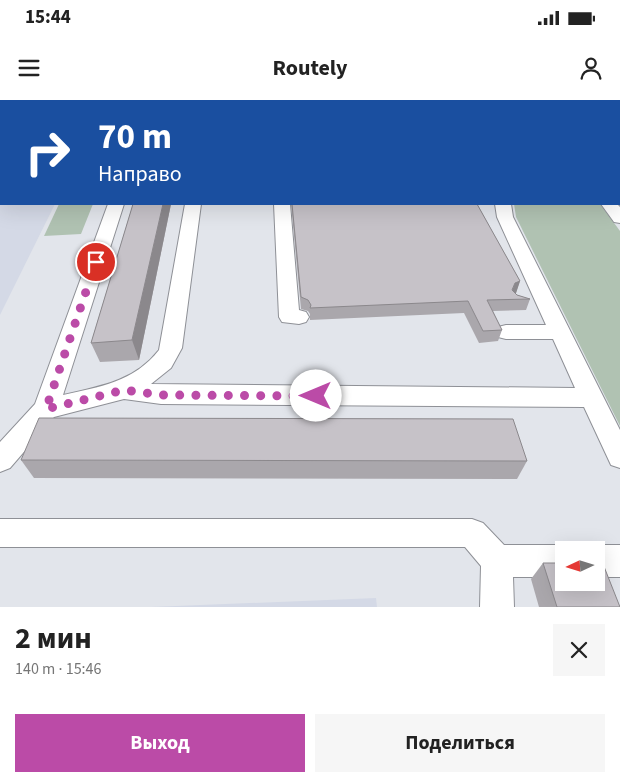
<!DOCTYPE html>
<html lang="ru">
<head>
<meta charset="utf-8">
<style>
	body { margin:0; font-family:"Source Sans 3",sans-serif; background:#f6f6f6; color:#222; height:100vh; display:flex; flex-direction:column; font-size:19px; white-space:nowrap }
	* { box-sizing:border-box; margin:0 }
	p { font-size:16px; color:#767676 }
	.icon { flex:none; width:28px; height:28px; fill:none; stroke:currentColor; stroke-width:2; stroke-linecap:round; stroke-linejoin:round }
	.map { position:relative; height:507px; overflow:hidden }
	.side { display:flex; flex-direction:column; background:#fff; flex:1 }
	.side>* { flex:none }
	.guide { position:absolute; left:0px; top:0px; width:620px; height:105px; box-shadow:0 5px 20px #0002; background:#1a4fa0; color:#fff; overflow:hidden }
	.needle { width:32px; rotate:266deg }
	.buttons { position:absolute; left:555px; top:441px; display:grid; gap:10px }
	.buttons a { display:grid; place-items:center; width:50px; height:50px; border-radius:0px; background:#fff; box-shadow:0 5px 20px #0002; font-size:25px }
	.pin { position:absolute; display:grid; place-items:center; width:42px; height:42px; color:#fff; margin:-21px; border:2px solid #fff; border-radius:50%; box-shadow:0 1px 5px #0007 }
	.me { position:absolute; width:55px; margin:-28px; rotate:270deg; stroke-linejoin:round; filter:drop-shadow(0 0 4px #0008) }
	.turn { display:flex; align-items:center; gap:18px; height:105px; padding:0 15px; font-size:22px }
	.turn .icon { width:65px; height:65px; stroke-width:2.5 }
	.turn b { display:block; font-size:35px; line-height:42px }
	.round { display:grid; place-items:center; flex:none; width:52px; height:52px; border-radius:0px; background:#f6f6f6 }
	.summary { display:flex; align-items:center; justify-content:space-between; height:85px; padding:0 15px }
	h1 { font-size:30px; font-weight:700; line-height:38px }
	.action { display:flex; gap:10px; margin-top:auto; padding:10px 15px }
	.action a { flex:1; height:58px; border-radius:0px; background:#bb4ba7; color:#fff; font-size:20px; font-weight:700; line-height:58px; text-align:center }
	.action a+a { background:#f6f6f6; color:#222 }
	.status { display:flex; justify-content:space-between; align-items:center; height:35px; padding:0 25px; background:#fff; direction:ltr }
	.status svg { height:14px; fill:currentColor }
	header { display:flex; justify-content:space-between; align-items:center; height:65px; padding:0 15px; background:#fff; font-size:22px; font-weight:700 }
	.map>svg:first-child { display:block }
	.built { fill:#d4d9e6 }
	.green { fill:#b0c2b2 }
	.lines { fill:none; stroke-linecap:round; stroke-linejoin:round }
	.minor-casing { stroke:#8e9096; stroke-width:2 }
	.major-casing { stroke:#8e9096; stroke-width:1 }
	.minor { fill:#fff; fill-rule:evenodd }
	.major { fill:#fff; fill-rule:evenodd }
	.wall { fill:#aaa7ac }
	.shaded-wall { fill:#8b888c }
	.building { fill:#c6c2c8; stroke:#8b888c }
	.route { stroke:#bb4ba7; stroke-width:9; stroke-dasharray:0 16.2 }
</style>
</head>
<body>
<div class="status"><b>15:44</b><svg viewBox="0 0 49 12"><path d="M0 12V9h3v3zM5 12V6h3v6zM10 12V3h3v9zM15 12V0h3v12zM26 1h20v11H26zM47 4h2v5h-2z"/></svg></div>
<header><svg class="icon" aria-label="menu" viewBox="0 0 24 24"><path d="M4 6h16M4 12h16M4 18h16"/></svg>Routely<svg class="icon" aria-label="person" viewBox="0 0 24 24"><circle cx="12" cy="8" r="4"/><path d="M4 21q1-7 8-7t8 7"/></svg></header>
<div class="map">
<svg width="620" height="507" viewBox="0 0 620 507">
	<rect width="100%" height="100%" fill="#e2e5eb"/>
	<g class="built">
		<polygon points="0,102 55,104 0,215"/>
		<polygon points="376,498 377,507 151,507"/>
	</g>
	<g class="green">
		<polygon points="59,104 93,104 81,134 44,136"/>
		<polygon points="514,104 600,104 620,131 620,326 516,117"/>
	</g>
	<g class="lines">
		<g class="minor-casing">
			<g id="minor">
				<rect x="169" y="0" width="12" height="1"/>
				<rect x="273" y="0" width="12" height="1"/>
				<polygon points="524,0 536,0 537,1 525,1"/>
				<rect x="619" y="33" width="1" height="9"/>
				<polygon points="0,71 1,72 1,81 0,81"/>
				<path d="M108,104H124L63,295C99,287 134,282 159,250L185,104H201L182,248L171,268L151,284L575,288L553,239H506L498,237L495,232L498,227L506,225H546L497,117L495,104H511L513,117L620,330V368L611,365L584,307L161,304L124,299L54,317L10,368L0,372V342L35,304Z"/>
				<polygon points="274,104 290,104 299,210 306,212 309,217 306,222 299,224 282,222 279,217"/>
				<polygon points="601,104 617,104 620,107 620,123 614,122"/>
				<polygon points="0,419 472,419 483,423 504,445 564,445 575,450 564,450 564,477 513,477 514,507 480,507 481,466 465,447 0,447"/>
				<polygon points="596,445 620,445 620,477 596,477 596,450 585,450"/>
			</g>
		</g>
		<g class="major-casing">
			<polygon id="major" points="105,0 161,0 105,1"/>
		</g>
		<use href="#minor" class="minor"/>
		<use href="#major" class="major"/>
	</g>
	<g class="wall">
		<polygon points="133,104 171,104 139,260 100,262 91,243"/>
		<polygon points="291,104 477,104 520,181 516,193 515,193 517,195 530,199 526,210 493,211 502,230 498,241 479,243 464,213 310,220 310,214 308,211 301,209"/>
		<polygon points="21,360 527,361 517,379 34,378"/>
		<polygon points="543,463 620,507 539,507 531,479"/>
	</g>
	<g class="shaded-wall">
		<polygon points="163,104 171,104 139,260 132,240"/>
		<polygon points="520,181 516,193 511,194 508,201 515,183"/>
	</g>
	<g class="building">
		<polygon points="133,104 163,104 132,240 91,243"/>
		<polygon points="292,104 477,104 520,181 515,183 512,190 517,195 530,199 487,200 502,230 483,231 468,201 310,208 311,205 308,200 301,197"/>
		<polygon points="39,318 513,319 527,361 21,360"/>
		<polygon points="596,459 601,459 620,507 557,507 543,463 564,463 564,482 596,482"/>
	</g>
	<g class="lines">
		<polyline class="route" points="96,162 46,309 124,290 161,295 316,296"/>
	</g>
</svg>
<div class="buttons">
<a><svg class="needle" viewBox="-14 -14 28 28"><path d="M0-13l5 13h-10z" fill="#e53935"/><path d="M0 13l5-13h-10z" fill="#767676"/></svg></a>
</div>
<div class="pin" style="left:96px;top:162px;background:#d93025"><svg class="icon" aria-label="arrive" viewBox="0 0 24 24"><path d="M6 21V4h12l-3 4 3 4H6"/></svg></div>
<svg class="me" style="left:316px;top:296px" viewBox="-20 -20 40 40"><circle r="19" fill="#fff"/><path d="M0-13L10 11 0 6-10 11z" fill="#bb4ba7"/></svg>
<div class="guide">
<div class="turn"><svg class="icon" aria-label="right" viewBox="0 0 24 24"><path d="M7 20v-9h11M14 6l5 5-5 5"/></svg><div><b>70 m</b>Направо</div></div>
</div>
</div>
<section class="side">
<div class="summary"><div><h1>2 мин</h1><p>140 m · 15:46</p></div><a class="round"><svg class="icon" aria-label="close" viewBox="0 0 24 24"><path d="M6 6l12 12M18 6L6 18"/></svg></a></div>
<div class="action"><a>Выход</a><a>Поделиться</a></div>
</section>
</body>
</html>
